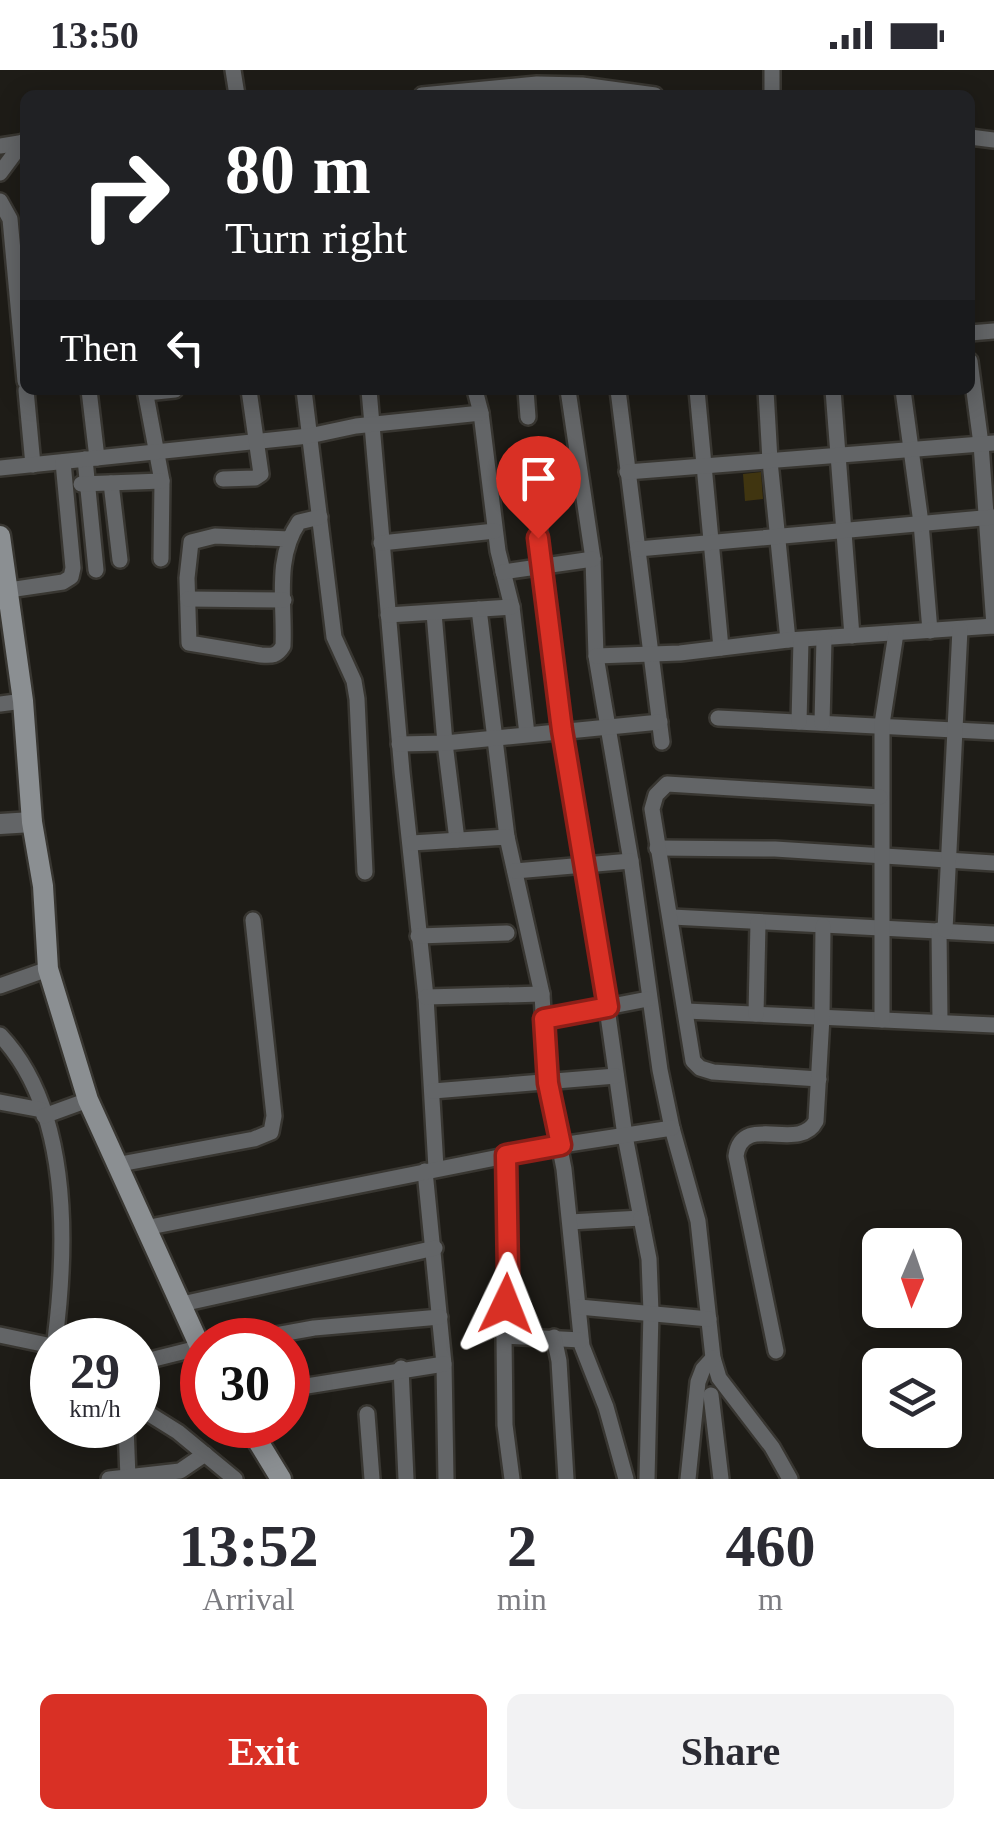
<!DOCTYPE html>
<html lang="en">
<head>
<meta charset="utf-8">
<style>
	body { margin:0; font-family:Georgia,serif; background:#f2f2f3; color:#2b2b33; height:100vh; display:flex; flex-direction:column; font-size:38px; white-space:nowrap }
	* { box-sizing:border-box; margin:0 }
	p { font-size:32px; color:#7c7c81 }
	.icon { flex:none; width:55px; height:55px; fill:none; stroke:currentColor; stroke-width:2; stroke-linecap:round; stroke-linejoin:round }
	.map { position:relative; height:1409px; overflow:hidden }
	.side { display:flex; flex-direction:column; background:#fff; flex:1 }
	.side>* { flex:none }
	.guide { position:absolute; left:20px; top:20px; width:955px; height:305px; border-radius:15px; box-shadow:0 5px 25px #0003; background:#202124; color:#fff; overflow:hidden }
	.needle { width:65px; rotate:182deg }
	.tools { position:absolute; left:862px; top:1158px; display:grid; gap:20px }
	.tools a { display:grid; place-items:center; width:100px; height:100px; border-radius:15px; background:#fff; box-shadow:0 5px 25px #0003; font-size:50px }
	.speed { position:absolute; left:30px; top:1248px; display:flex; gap:20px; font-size:50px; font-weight:700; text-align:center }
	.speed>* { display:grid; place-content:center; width:130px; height:130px; border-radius:50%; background:#fff; box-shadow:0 5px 25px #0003; line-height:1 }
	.speed small { font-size:25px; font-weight:400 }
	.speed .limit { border:15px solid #d22; background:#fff; color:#111 }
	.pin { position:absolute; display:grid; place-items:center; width:85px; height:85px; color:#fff; margin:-102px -42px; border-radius:50% 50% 50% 0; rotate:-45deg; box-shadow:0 0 10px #0007 }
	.pin .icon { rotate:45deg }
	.me { position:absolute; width:110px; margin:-55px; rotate:2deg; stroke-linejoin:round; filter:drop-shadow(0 0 8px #0008) }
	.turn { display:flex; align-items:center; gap:35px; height:210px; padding:0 40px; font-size:45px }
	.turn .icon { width:130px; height:130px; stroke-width:2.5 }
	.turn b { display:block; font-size:70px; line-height:85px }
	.then { display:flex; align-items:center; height:95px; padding:0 40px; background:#0003; gap:20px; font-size:38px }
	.eta { display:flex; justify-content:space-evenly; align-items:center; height:170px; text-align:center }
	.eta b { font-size:60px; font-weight:700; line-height:70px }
	.primary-button { display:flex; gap:20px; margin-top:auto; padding:20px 40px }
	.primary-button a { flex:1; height:115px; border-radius:15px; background:#d93025; color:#fff; font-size:40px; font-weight:700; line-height:115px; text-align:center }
	.primary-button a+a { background:#f2f2f3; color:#2b2b33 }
	.status { display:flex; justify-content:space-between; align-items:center; height:70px; padding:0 50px; background:#fff; direction:ltr }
	.status svg { height:28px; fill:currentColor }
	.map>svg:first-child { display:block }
	.building { fill:#403510 }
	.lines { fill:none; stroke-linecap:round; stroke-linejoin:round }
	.minor-casing { stroke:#383631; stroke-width:20 }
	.tertiary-casing { stroke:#383631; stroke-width:25 }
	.secondary-casing { stroke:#383631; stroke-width:25 }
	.minor { stroke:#636567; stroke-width:15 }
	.tertiary { stroke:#636567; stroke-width:20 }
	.secondary { stroke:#8b8f92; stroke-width:20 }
	.route-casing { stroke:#8d1f18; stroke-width:25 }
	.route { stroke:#d93025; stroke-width:18 }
</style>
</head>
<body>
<div class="status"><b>13:50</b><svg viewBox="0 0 49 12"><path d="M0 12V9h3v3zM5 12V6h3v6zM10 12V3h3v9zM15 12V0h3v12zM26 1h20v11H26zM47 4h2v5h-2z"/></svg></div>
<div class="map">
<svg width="994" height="1409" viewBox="0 0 994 1409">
	<rect width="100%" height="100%" fill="#1e1c17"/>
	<polygon class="building" points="761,402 763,429 745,431 743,404"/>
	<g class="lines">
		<g class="minor-casing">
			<g id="minor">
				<polyline points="233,0 237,25"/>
				<polyline points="422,25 537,14 582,15 655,25"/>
				<polyline points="772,25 772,0"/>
				<polyline points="970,67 994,70"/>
				<polyline points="0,76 25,72"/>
				<polyline points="0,103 23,72"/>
				<polyline points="0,131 10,149 25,311"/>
				<polyline points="970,263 994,261"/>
				<polyline points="970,291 981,374 994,556"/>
				<polyline points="26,320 33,395"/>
				<polyline points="89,320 97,388"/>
				<polyline points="145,320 162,411 161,489"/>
				<polyline points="304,320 334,567 354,611 357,629 365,802"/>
				<polyline points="369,320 402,702 426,927 436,1098"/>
				<polyline points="475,320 481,343 498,481 512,537 527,664"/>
				<polyline points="526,320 528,347"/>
				<polyline points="568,320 593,489 596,586 603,628 631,791 660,1000 672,1058 698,1151 713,1288 719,1308 772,1377 790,1409"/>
				<polyline points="618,320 662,672"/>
				<polyline points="697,320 721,578"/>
				<polyline points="766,320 770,391 788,570"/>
				<polyline points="833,320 852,566"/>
				<polyline points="903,320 921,453 930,561"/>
				<polyline points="146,323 175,320"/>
				<polyline points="529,377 563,660 587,796 625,1066 641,1148 570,1152"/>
				<polyline points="85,389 96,500"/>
				<polyline points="0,398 309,366 356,356 481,343"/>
				<polyline points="627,402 994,373"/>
				<polyline points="223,409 255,408 261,404 249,320"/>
				<polyline points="111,413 120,490"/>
				<polyline points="81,414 162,411"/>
				<path d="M290,469L215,466L191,472L187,508L189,573L261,585C272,586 277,586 283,576C285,535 274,488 299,452L320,447"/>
				<polyline points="381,473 495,461"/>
				<polyline points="638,479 994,447"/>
				<polyline points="503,502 593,489"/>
				<polyline points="9,520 63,512 71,507 73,498 63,392"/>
				<polyline points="188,529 284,530"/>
				<polyline points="479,539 507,767"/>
				<polyline points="434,543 445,673 457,770"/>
				<polyline points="388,545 512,537"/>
				<polyline points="596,586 680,583 788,570 994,556"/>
				<polyline points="0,634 23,631"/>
				<polyline points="718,648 994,662"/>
				<polyline points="799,652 801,570"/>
				<polyline points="822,653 824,568"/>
				<polyline points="399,674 445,673 660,652"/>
				<polyline points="412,773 507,767 542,924 547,1013 564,1099 582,1276 606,1337 626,1409"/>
				<polyline points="657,778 775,779 994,793"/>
				<polyline points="515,801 631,791"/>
				<polyline points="672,847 994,864"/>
				<polyline points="939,860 940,952"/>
				<polyline points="945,860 960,559"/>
				<polyline points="418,866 507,863"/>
				<polyline points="0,916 48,899"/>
				<polyline points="426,927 542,924"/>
				<polyline points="686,941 994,955"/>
				<polyline points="756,944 758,853"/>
				<polyline points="544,949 648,929"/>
				<polyline points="882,950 882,654 896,563"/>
				<path d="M0,965C71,1040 67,1175 55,1270"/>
				<polyline points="819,1009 713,1002 700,998 693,991 652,739 656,725 667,714 880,727"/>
				<polyline points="433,1021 616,1006"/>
				<polyline points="0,1032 42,1040"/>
				<polyline points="44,1046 88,1030"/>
				<polyline points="506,1085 508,1203 504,1266 505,1355 512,1409"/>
				<polyline points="115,1095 254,1069 271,1062 274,1046 253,850"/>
				<polyline points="425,1101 444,1294 446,1409"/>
				<polyline points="641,1148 649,1189 651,1242 647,1409"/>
				<polyline points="145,1158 555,1076 672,1058"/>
				<polyline points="182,1234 435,1178"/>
				<polyline points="579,1237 709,1249"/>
				<polyline points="0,1265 52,1276"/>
				<polyline points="504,1266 581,1270"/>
				<polyline points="554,1267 559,1291 566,1409"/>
				<polyline points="248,1270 314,1258 440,1247"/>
				<path d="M776,1281L736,1086C742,1041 799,1084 816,1051L822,947L823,856"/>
				<polyline points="138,1293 202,1277"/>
				<polyline points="401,1298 406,1409"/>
				<polyline points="288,1319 444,1294"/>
				<polyline points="711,1325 721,1409"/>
				<polyline points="50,1332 52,1332"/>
				<polyline points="138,1337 178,1362 235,1409"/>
				<polyline points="367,1344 372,1409"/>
				<polyline points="126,1355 128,1408"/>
				<polyline points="109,1409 180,1401 205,1384"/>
				<polyline points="688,1409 698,1312 703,1299 713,1288"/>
			</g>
		</g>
		<g class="tertiary-casing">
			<polyline id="tertiary" points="0,754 32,752"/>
		</g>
		<g class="secondary-casing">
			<g id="secondary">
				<polyline points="0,466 23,631 32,752 43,816 48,899 88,1030 202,1281"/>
				<polyline points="248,1355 281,1409"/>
			</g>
		</g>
		<use href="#minor" class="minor"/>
		<use href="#tertiary" class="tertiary"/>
		<use href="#secondary" class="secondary"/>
	</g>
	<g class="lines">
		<g class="route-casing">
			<polyline id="route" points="506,1234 508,1203 506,1085 561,1075 548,1013 544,949 608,937 562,660 538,468"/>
		</g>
		<use href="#route" class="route"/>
	</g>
</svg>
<div class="tools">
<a><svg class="needle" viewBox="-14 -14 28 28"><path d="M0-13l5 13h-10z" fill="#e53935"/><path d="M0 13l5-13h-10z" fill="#7c7c81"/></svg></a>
<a><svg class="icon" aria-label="layers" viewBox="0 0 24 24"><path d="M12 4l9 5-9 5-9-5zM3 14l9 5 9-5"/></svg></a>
</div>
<div class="speed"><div>29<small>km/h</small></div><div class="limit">30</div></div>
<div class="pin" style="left:538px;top:468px;background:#d93025"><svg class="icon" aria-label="arrive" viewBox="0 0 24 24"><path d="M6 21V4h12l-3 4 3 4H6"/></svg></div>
<svg class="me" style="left:506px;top:1234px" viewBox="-20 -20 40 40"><path d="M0-17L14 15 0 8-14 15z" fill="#d93025" stroke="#fff" stroke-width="4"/></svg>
<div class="guide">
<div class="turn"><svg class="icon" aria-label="right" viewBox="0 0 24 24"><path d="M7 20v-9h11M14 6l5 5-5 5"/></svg><div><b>80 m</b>Turn right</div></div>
<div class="then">Then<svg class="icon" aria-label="left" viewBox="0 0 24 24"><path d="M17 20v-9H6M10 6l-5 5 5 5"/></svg></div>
</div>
</div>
<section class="side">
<div class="eta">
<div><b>13:52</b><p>Arrival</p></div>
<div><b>2</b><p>min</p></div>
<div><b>460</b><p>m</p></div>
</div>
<div class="primary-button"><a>Exit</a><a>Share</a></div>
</section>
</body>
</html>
